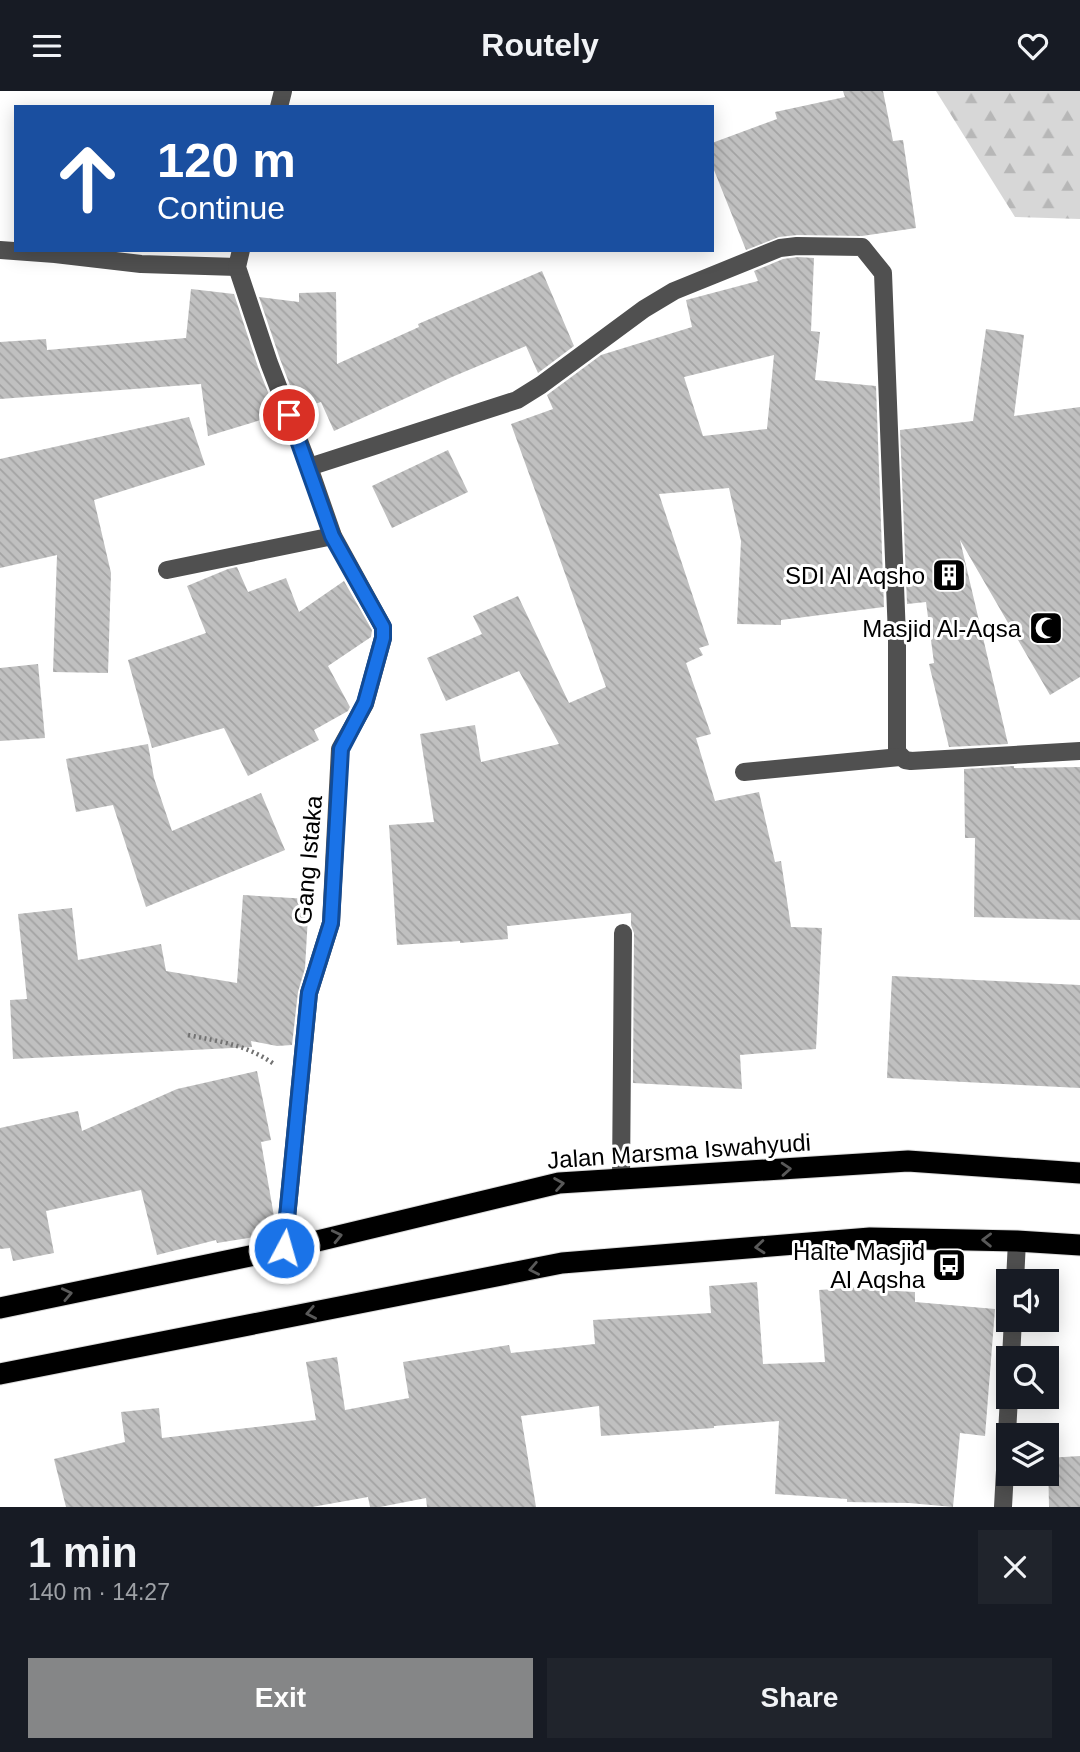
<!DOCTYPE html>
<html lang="en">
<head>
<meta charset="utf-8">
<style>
	body { margin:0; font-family:Arial,sans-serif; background:#20242c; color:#f1f3f6; height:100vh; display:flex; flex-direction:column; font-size:26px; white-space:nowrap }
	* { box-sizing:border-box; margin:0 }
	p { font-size:23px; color:#9ea1a6 }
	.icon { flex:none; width:38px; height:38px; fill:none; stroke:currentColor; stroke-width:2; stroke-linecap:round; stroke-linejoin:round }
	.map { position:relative; height:1416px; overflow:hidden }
	.sheet { display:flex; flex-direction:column; background:#171b24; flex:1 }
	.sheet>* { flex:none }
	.top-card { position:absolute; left:14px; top:14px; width:700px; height:147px; border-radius:0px; box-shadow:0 4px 18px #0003; background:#1a4fa0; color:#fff; overflow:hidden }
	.buttons { position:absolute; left:996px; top:1178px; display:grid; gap:14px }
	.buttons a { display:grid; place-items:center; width:63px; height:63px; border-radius:0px; background:#171b24; box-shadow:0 4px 18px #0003; font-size:35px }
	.pin { position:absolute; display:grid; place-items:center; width:60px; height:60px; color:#fff; margin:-30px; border:4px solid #fff; border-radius:50%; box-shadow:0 2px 7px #0007 }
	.me { position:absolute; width:77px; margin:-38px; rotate:6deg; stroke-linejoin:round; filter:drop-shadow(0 0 5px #0008) }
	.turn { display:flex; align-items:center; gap:24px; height:147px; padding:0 28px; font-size:32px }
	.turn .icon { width:91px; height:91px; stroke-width:2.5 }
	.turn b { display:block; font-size:49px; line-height:60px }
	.round { display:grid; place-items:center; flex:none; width:74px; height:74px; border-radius:0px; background:#20242c }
	.head { display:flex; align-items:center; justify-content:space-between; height:119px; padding:0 28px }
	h1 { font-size:42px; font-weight:600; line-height:52px }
	.cta { display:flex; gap:14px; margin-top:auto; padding:14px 28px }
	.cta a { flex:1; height:80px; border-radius:0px; background:#858687; color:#fff; font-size:28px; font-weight:600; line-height:80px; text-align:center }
	.cta a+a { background:#20242c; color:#f1f3f6 }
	header { display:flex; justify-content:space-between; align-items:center; height:91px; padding:0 28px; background:#171b24; font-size:32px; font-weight:600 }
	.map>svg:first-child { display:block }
	.forest { fill:url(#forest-firs) }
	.building { fill:url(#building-back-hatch); fill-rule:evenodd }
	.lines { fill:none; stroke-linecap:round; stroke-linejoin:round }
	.highway-casing { stroke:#dbdbdb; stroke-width:23 }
	.path { stroke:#727272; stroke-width:4.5; stroke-dasharray:2 3.5; stroke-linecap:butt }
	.minor { stroke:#505050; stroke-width:18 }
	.highway { stroke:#000; stroke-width:21 }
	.oneway { stroke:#595959 }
	.route-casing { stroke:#114b97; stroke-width:18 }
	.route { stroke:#1a73e8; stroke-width:12 }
	.labels { text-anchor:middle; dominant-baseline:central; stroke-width:6; stroke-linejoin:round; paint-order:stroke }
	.poi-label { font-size:24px; fill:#000; stroke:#fff; text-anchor:end }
	.street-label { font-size:24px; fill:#000; stroke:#fff }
</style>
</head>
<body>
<header><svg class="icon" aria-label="menu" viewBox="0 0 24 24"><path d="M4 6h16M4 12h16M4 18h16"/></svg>Routely<svg class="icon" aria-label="heart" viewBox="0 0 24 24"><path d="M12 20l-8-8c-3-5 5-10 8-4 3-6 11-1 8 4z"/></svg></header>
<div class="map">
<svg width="1080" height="1416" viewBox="0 0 1080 1416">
	<defs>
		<pattern id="forest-firs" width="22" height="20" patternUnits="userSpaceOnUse" patternTransform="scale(1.75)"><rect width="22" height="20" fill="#d7d7d7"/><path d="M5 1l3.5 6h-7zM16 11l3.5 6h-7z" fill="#b7b7b7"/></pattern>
		<pattern id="building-back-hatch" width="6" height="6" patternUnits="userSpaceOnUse" patternTransform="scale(1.75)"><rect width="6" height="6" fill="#c0c0c0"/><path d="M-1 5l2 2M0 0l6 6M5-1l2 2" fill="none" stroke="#a3a3a3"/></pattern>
	</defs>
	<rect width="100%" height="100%" fill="#fff"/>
	<polygon class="forest" points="936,0 1080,0 1080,128 1015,126"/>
	<g class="building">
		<polygon points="843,0 883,0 893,50 903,49 916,137 862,145 797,144 779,146 746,159 712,74 712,52 777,28 775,21 845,6"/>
		<path d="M798,166L814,167L811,240L820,241L815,289L876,295L884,516L781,529V534L737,533L741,450L729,397L659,403L709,554L699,557L703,564L686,572L711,643L696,647L715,710L759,701L775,771L781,770L791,836L822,837L816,958L740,964L742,998L633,992L634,842L631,834V822L507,835L508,848L460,852V850L397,854L389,734L434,731L420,643L475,634L481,671L559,653L519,580L446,610L427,567L482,543L473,525L518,505L569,612L606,596L511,333L553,318L547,304L601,264L692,236L686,209L758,190L754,180L783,168ZM774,264L767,338L703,345L684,286Z"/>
		<polygon points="542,180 574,255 538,282 526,255 452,286 334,340 321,311 299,318 280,268 259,206 299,211 299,202 336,201 337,273 419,236 418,233"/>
		<polygon points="191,198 234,203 258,276 277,324 208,345 201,293 0,308 0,251 46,248 47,259 186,247"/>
		<polygon points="986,238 1024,244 1014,325 1080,316 1080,586 1050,604 960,449 1008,653 949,656 929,573 934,572 926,511 907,513 900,339 973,330"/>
		<polygon points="189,326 205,374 94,409 111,482 108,582 53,581 57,464 0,477 0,368"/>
		<polygon points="448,359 468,401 392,437 372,395"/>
		<polygon points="237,476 248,501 286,487 299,521 344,490 372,539 371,546 328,575 350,616 348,620 314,639 319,649 248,685 224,637 152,657 128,569 206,542 187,495 228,478"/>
		<polygon points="38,573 45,647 0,650 0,577"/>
		<polygon points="148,653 154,687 172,740 261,702 285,759 146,816 113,714 76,721 66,668"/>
		<polygon points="1014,675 1014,677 1080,676 1080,829 974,826 975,747 965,747 964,678"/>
		<polygon points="243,804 309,808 305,877 298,901 292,954 277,955 251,950 252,956 13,968 10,909 27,908 18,823 72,817 78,869 161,853 166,880 237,892"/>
		<polygon points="892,885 1080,894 1080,997 887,987"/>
		<polygon points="257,980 271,1049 261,1051 275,1131 274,1143 217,1152 216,1149 157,1164 141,1099 46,1120 54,1162 13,1170 10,1157 0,1158 0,1037 78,1020 82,1040 177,998"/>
		<polygon points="757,1191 763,1273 825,1271 819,1199 862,1196 862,1198 915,1201 915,1211 995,1218 985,1345 960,1342 953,1416 909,1412 847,1411 847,1408 775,1403 779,1330 714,1335 714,1337 601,1345 599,1315 521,1325 536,1416 427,1416 426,1407 380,1416 370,1416 368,1406 312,1416 66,1416 54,1368 125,1351 121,1321 159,1317 162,1347 316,1329 306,1271 337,1266 345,1319 409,1307 403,1271 509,1254 511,1262 595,1253 593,1229 711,1222 709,1195"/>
		<polygon points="1080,1365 1080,1416 1049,1416 1048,1367"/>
	</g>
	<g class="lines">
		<g class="highway-casing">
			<g id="highway">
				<polyline points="0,1217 284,1158 559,1092 908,1070 1080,1082"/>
				<polyline points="0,1283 562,1172 870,1147 1017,1150 1080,1154"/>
			</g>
		</g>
		<path class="path" d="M188,944C221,951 245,953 274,973"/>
		<g class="minor">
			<polyline points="279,16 283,0"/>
			<polyline points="0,159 55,163 141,173 237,176"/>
			<polyline points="241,159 237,176 269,272 309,376 333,445 383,536 383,547 365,613 340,658 331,832 309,902 284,1158"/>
			<polyline points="309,376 517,309 541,294 644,218 674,200 780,157 797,155 862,156 883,182 897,546 897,661 905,669 911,670 1080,660"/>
			<polyline points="167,479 333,445"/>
			<polyline points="744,681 900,666"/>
			<polyline points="621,1088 623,842"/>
			<polyline points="1015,1190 1017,1150"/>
			<polyline points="1011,1267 1013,1228"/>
			<polyline points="1003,1416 1009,1306"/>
		</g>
		<use href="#highway" class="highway"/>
	</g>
	<defs><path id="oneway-chevron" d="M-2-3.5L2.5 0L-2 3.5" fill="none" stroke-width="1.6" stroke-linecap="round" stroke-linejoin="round" transform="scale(1.75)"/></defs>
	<g class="oneway">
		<use href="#oneway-chevron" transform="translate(786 1078) rotate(-4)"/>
		<use href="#oneway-chevron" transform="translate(559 1093) rotate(-9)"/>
		<use href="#oneway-chevron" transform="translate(337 1145) rotate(-13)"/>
		<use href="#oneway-chevron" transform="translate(987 1149) rotate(-179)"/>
		<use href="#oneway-chevron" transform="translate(760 1156) rotate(175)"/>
		<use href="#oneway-chevron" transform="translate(534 1178) rotate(169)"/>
		<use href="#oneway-chevron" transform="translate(67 1203) rotate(-12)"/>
		<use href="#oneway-chevron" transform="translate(311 1222) rotate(169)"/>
	</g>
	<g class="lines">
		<g class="route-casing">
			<polyline id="route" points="284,1157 309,902 331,832 341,658 365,612 383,547 383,536 332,445 289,324"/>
		</g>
		<use href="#route" class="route"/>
	</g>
	<defs>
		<g id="building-square" transform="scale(1.75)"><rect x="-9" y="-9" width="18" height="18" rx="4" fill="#000" stroke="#fff"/><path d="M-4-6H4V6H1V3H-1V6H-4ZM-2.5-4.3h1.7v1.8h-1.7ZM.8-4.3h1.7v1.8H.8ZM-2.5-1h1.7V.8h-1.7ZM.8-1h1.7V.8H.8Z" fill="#fff"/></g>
		<g id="mosque-square" transform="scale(1.75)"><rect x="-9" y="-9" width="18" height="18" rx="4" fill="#000" stroke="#fff"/><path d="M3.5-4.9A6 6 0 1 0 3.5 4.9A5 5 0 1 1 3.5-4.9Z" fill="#fff"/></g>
		<g id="bus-square" transform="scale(1.75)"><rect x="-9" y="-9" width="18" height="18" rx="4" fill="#000" stroke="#fff"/><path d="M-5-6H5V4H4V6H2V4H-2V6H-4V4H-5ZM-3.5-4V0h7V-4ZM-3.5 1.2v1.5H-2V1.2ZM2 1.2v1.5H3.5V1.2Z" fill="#fff"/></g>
	</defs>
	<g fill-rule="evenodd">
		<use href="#building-square" x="949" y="484"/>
		<use href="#mosque-square" x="1046" y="537"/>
		<use href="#bus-square" x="949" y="1174"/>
	</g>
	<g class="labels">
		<g class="poi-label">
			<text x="925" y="484">SDI Al Aqsho</text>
			<text x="1021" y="537">Masjid Al-Aqsa</text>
			<text x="925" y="1160">Halte Masjid<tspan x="925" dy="28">Al Aqsha</tspan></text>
		</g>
		<g class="street-label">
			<text transform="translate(308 769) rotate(-85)">Gang Istaka</text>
			<text transform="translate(679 1060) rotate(-4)">Jalan Marsma Iswahyudi</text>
		</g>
	</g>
</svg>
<div class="buttons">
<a><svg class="icon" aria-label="sound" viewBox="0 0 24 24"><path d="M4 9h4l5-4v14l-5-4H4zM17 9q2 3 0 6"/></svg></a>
<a><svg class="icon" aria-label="search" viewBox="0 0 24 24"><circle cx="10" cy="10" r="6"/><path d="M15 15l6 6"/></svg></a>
<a><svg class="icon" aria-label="layers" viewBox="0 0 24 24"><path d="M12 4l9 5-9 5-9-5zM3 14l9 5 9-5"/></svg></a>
</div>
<div class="pin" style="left:289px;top:324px;background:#d93025"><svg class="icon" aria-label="arrive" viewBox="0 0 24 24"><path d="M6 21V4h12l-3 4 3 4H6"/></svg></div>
<svg class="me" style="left:284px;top:1157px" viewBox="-20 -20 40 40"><circle r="17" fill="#1a73e8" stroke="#fff" stroke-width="3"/><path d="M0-11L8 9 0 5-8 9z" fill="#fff"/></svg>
<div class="top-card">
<div class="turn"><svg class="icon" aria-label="ahead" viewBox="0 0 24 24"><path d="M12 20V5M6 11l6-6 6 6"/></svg><div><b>120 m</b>Continue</div></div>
</div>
</div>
<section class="sheet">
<div class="head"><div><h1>1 min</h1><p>140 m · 14:27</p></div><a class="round"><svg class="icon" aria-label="close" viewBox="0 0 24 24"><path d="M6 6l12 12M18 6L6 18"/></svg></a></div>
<div class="cta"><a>Exit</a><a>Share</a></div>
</section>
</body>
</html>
